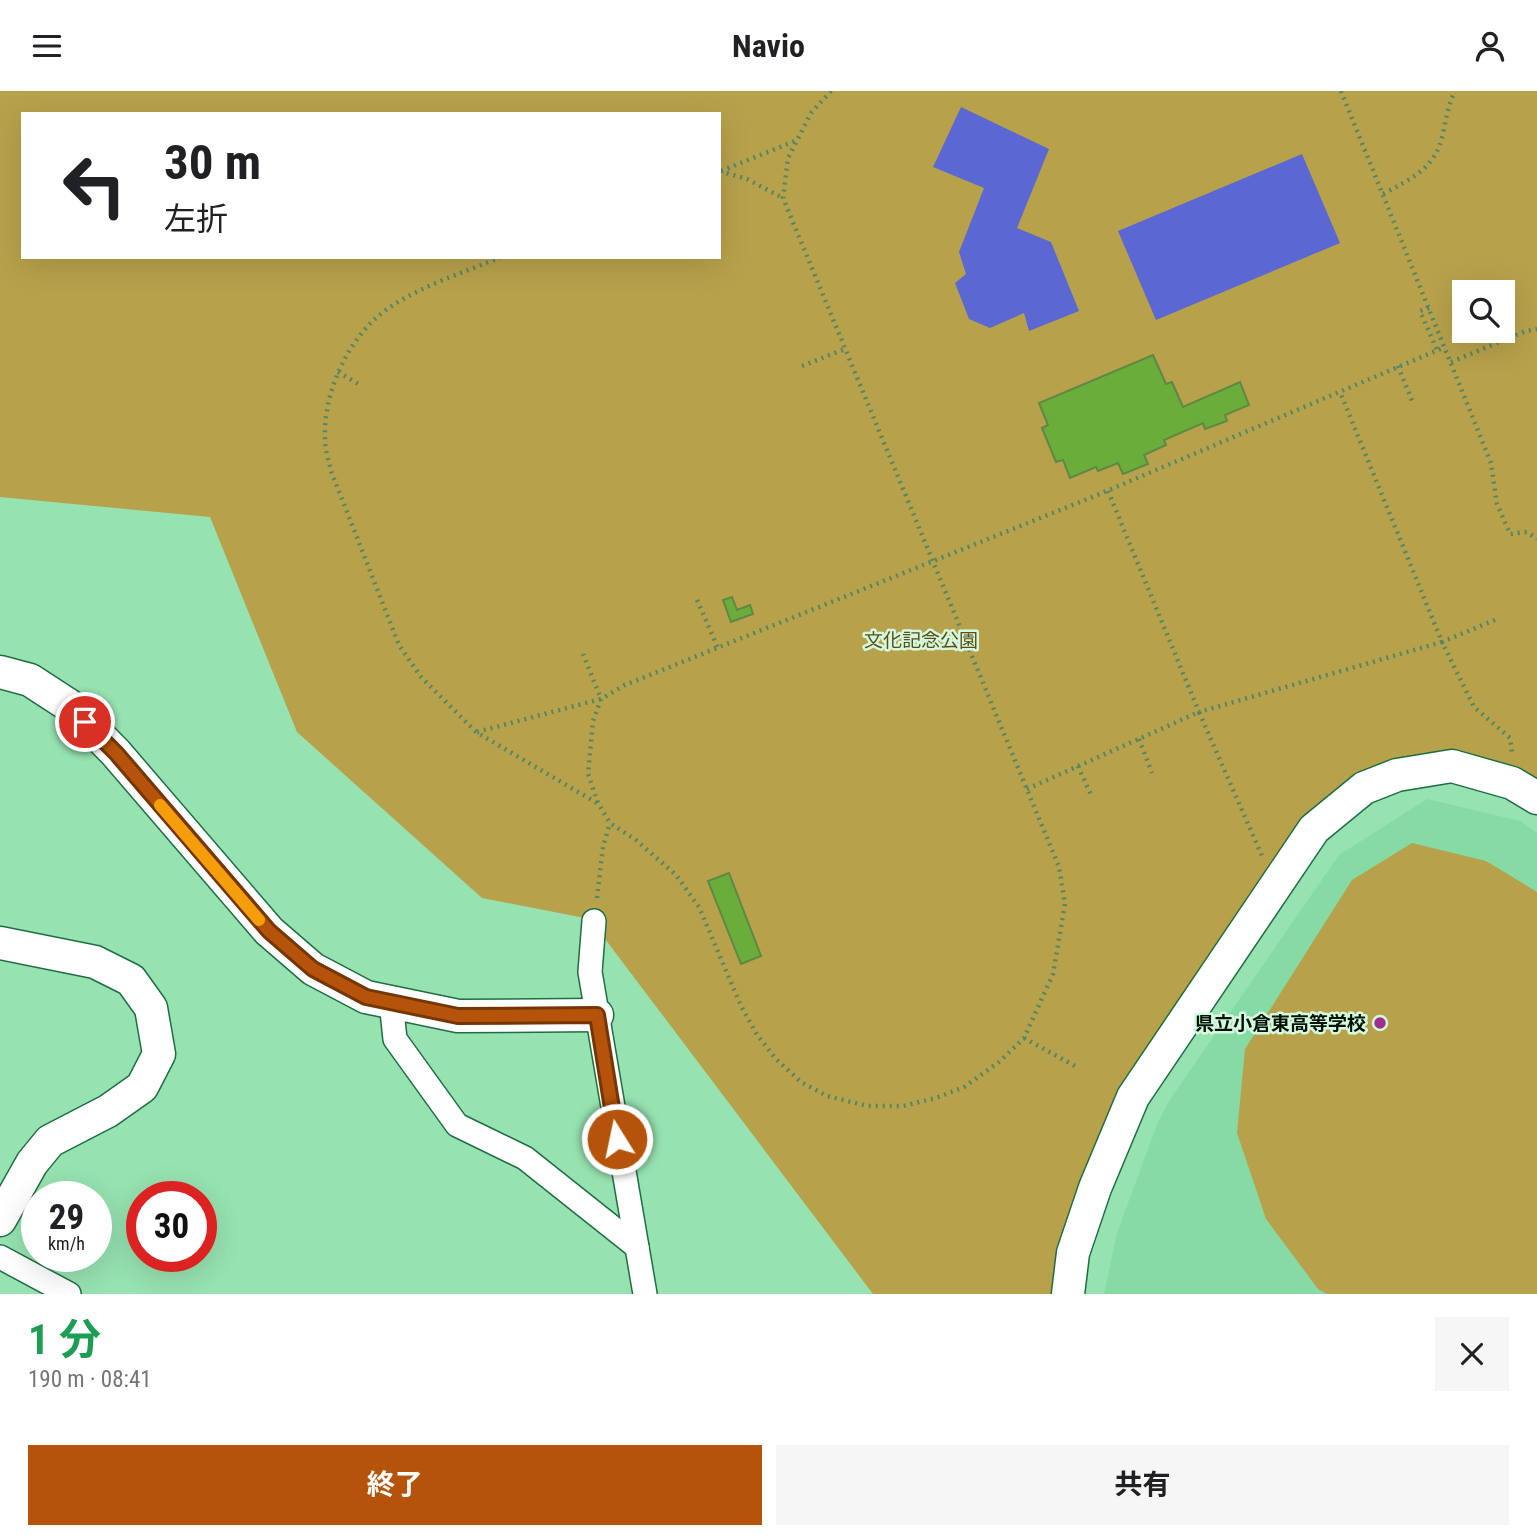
<!DOCTYPE html>
<html lang="ja">
<head>
<meta charset="utf-8">
<style>
	body { margin:0; font-family:"Roboto Condensed","Noto Sans JP",sans-serif; background:#f6f6f6; color:#202124; height:100vh; display:flex; flex-direction:column; font-size:26px; white-space:nowrap }
	* { box-sizing:border-box; margin:0 }
	p { font-size:23px; color:#757577 }
	.icon { flex:none; width:38px; height:38px; fill:none; stroke:currentColor; stroke-width:2; stroke-linecap:round; stroke-linejoin:round }
	.map { position:relative; height:1203px; overflow:hidden }
	.panel { display:flex; flex-direction:column; background:#fff; flex:1 }
	.panel>* { flex:none }
	.guide { position:absolute; left:21px; top:21px; width:700px; height:147px; border-radius:0px; box-shadow:0 7px 28px #0002; background:#fff; color:#202124; overflow:hidden }
	.fabs { position:absolute; left:1452px; top:189px; display:grid; gap:14px }
	.fabs a { display:grid; place-items:center; width:63px; height:63px; border-radius:0px; background:#fff; box-shadow:0 7px 28px #0002; font-size:35px }
	.speed { position:absolute; left:21px; top:1090px; display:flex; gap:14px; font-size:35px; font-weight:700; text-align:center }
	.speed>* { display:grid; place-content:center; width:91px; height:91px; border-radius:50%; background:#fff; box-shadow:0 7px 28px #0002; line-height:1 }
	.speed small { font-size:18px; font-weight:400 }
	.speed .limit { border:10px solid #d22; background:#fff; color:#111 }
	.pin { position:absolute; display:grid; place-items:center; width:60px; height:60px; color:#fff; margin:-30px; border:4px solid #fff; border-radius:50%; box-shadow:0 2px 7px #0007 }
	.me { position:absolute; width:77px; margin:-38px; rotate:350deg; stroke-linejoin:round; filter:drop-shadow(0 0 5px #0008) }
	.turn { display:flex; align-items:center; gap:24px; height:147px; padding:0 28px; font-size:32px }
	.turn .icon { width:91px; height:91px; stroke-width:2.5 }
	.turn b { display:block; font-size:49px; line-height:60px }
	.round { display:grid; place-items:center; flex:none; width:74px; height:74px; border-radius:0px; background:#f6f6f6 }
	.headline { display:flex; align-items:center; justify-content:space-between; height:119px; padding:0 28px }
	h1 { font-size:42px; font-weight:700; line-height:52px; color:#1e9e55 }
	.action { display:flex; gap:14px; margin-top:auto; padding:14px 28px }
	.action a { flex:1; height:80px; border-radius:0px; background:#b45309; color:#fff; font-size:28px; font-weight:700; line-height:80px; text-align:center }
	.action a+a { background:#f6f6f6; color:#202124 }
	header { display:flex; justify-content:space-between; align-items:center; height:91px; padding:0 28px; background:#fff; font-size:32px; font-weight:700 }
	.map>svg:first-child { display:block }
	.built { fill:#86dba4 }
	.green { fill:#b7a14b; fill-rule:evenodd }
	.water { fill:#5b68d3 }
	.building { fill:#6aad3b; stroke:#5f8746; stroke-width:2 }
	.lines { fill:none; stroke-linecap:round; stroke-linejoin:round }
	.street-casing { stroke:#1e6e42; stroke-width:26 }
	.secondary-casing { stroke:#1e6e42; stroke-width:35 }
	.path { stroke:#558765; stroke-width:4.5; stroke-dasharray:2 5; stroke-linecap:butt }
	.street { stroke:#fff; stroke-width:23 }
	.secondary { stroke:#fff; stroke-width:32 }
	.route-casing { stroke:#753606; stroke-width:18 }
	.route { stroke:#b45309; stroke-width:12 }
	.slow { stroke:#f59e0b; stroke-width:12 }
	.poi-dot { fill:#9f2f8e; stroke:#d4f9df; stroke-width:2.5 }
	.labels { text-anchor:middle; dominant-baseline:central; stroke-width:5; stroke-linejoin:round; paint-order:stroke }
	.park-label { font-size:19px; fill:#5b4d13; stroke:#d4f9df }
	.poi-label { font-size:19px; font-weight:bold; fill:#001205; stroke:#d4f9df; text-anchor:end }
</style>
</head>
<body>
<header><svg class="icon" aria-label="menu" viewBox="0 0 24 24"><path d="M4 6h16M4 12h16M4 18h16"/></svg>Navio<svg class="icon" aria-label="person" viewBox="0 0 24 24"><circle cx="12" cy="8" r="4"/><path d="M4 21q1-7 8-7t8 7"/></svg></header>
<div class="map">
<svg width="1537" height="1203" viewBox="0 0 1537 1203">
	<rect width="100%" height="100%" fill="#96e2b0"/>
	<polygon class="built" points="1427,708 1520,730 1537,742 1537,1203 1104,1203 1117,1142 1158,1031 1169,1010 1339,764"/>
	<g class="green">
		<path d="M0,0H1537V707L1452,675L1364,697L1133,1006L1069,1203H873L590,828L482,807L297,641L210,426L0,406ZM23,23H719V166H23ZM1465,201H1503V240H1465Z"/>
		<polygon points="1412,752 1486,770 1537,801 1537,1203 1327,1203 1318,1198 1266,1128 1237,1042 1245,958 1352,789"/>
	</g>
	<g class="water">
		<polygon points="961,16 1049,58 1017,137 1051,151 1079,220 1029,240 1024,222 990,237 969,228 955,192 966,183 959,161 984,97 933,76"/>
		<polygon points="1302,63 1340,152 1156,229 1118,140"/>
	</g>
	<g class="building">
		<polygon points="1153,264 1166,293 1172,291 1183,316 1240,291 1249,314 1225,324 1227,330 1205,338 1203,332 1164,349 1166,354 1144,364 1148,373 1123,383 1118,372 1098,380 1096,376 1070,387 1063,369 1056,371 1042,337 1048,334 1039,312"/>
		<polygon points="732,506 737,519 750,514 753,523 731,531 723,509"/>
		<polygon points="729,782 761,865 741,873 708,790"/>
	</g>
	<g class="lines">
		<g class="street-casing">
			<g id="street">
				<polyline points="594,830 590,881 645,1203"/>
				<polyline points="391,911 395,948 457,1034 525,1067 637,1156"/>
				<polyline points="0,1166 69,1203"/>
			</g>
		</g>
		<g class="secondary-casing">
			<g id="secondary">
				<polyline points="0,581 30,589 70,615 116,662 269,840 313,878 366,906 458,925 597,924"/>
				<polyline points="0,852 95,871 131,889 151,917 159,963 142,996 108,1020 50,1050 32,1072 0,1129"/>
				<polyline points="1068,1203 1073,1162 1095,1097 1133,1006 1314,738 1364,697 1397,684 1452,675 1512,692 1537,707"/>
			</g>
		</g>
		<g class="path">
			<polyline points="831,0 811,22 788,67 783,107 1059,776 1065,813 1053,883 1024,947 999,971 964,996 936,1007 903,1015 868,1015 827,1005 801,991 775,967 756,942 741,915 699,816 676,784 636,749 610,732 598,712 588,683 593,630 601,608 625,594 1095,405 1445,256"/>
			<polyline points="1341,0 1491,372 1497,413 1510,443 1527,441 1537,448"/>
			<polyline points="720,80 747,88 783,107"/>
			<polyline points="721,80 795,50"/>
			<path d="M1383,103C1412,87 1435,78 1443,43C1446,28 1448,14 1455,0"/>
			<path d="M501,166C463,182 407,199 376,227C344,256 323,306 325,348C325,359 329,370 331,380L399,554L421,586L476,641L597,712"/>
			<polyline points="1429,217 1420,220 1437,259"/>
			<polyline points="1451,271 1526,240 1537,238"/>
			<polyline points="802,275 845,258"/>
			<polyline points="1398,275 1413,312"/>
			<polyline points="338,281 362,295"/>
			<polyline points="1108,400 1199,621 1442,551 1340,301"/>
			<polyline points="697,509 718,557"/>
			<polyline points="1495,529 1442,551 1474,616 1510,647 1512,662"/>
			<polyline points="477,641 601,608 583,563"/>
			<polyline points="1139,648 1152,682"/>
			<polyline points="1078,675 1092,706"/>
			<polyline points="1027,698 1199,621 1262,765"/>
			<polyline points="597,807 603,756 610,732"/>
			<polyline points="1024,947 1075,975"/>
		</g>
		<use href="#street" class="street"/>
		<use href="#secondary" class="secondary"/>
	</g>
	<g class="lines">
		<g class="route-casing">
			<polyline id="route" points="85,631 116,662 269,840 313,878 366,906 458,925 597,924 617,1048"/>
		</g>
		<use href="#route" class="route"/>
		<polyline class="slow" points="160,714 259,829"/>
	</g>
	<circle class="poi-dot" cx="1380" cy="932" r="7"/>
	<g class="labels">
		<g class="park-label">
			<text x="921" y="549">文化記念公園</text>
		</g>
		<g class="poi-label">
			<text x="1366" y="932">県立小倉東高等学校</text>
		</g>
	</g>
</svg>
<div class="fabs">
<a><svg class="icon" aria-label="search" viewBox="0 0 24 24"><circle cx="10" cy="10" r="6"/><path d="M15 15l6 6"/></svg></a>
</div>
<div class="speed"><div>29<small>km/h</small></div><div class="limit">30</div></div>
<div class="pin" style="left:85px;top:631px;background:#d93025"><svg class="icon" aria-label="arrive" viewBox="0 0 24 24"><path d="M6 21V4h12l-3 4 3 4H6"/></svg></div>
<svg class="me" style="left:617px;top:1048px" viewBox="-20 -20 40 40"><circle r="17" fill="#b45309" stroke="#fff" stroke-width="3"/><path d="M0-11L8 9 0 5-8 9z" fill="#fff"/></svg>
<div class="guide">
<div class="turn"><svg class="icon" aria-label="left" viewBox="0 0 24 24"><path d="M17 20v-9H6M10 6l-5 5 5 5"/></svg><div><b>30 m</b>左折</div></div>
</div>
</div>
<section class="panel">
<div class="headline"><div><h1>1 分</h1><p>190 m · 08:41</p></div><a class="round"><svg class="icon" aria-label="close" viewBox="0 0 24 24"><path d="M6 6l12 12M18 6L6 18"/></svg></a></div>
<div class="action"><a>終了</a><a>共有</a></div>
</section>
</body>
</html>
